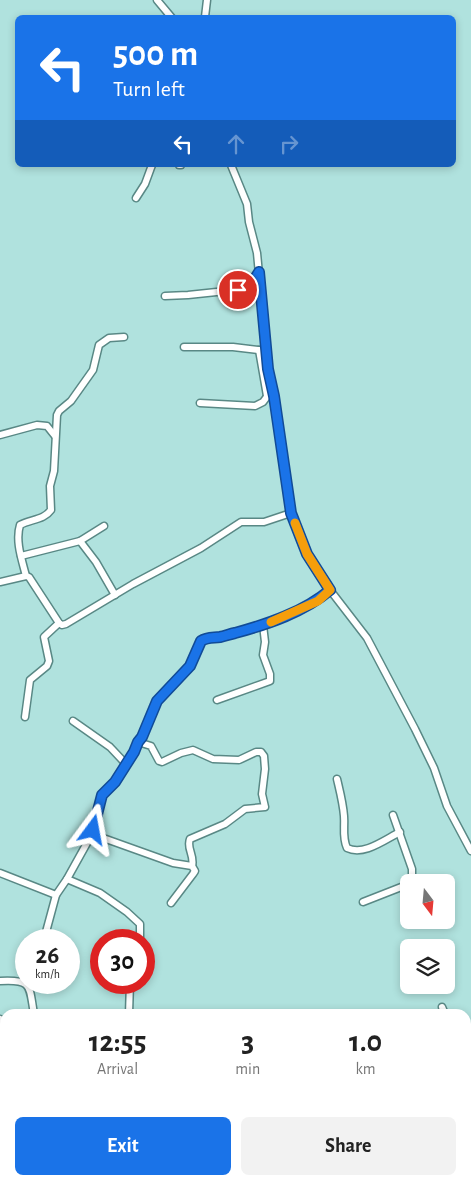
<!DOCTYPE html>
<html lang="en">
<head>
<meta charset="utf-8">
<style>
	body { margin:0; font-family:"Alegreya Sans",sans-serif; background:#f2f2f2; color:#222; height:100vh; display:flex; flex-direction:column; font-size:19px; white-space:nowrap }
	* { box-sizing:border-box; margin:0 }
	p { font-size:16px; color:#767676 }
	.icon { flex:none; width:28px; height:28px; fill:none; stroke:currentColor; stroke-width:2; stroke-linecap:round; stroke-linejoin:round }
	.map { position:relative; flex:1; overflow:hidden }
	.panel { position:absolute; left:0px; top:1009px; width:471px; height:176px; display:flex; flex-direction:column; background:#fff; border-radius:15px 15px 0 0; box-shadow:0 2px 8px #0003 }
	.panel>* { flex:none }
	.hud { position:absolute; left:15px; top:15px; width:441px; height:152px; border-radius:8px; box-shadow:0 2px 8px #0003; background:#1a73e8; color:#fff; overflow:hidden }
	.needle { width:32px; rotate:164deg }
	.controls { position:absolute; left:400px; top:874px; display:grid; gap:10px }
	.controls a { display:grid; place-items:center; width:55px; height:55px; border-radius:8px; background:#fff; box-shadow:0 2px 8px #0003; font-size:25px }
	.speed { position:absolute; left:15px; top:929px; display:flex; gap:10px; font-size:25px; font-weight:700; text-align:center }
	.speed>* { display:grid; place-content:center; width:65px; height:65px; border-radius:50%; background:#fff; box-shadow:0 2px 8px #0003; line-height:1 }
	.speed small { font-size:12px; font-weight:400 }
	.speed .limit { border:8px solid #d22; background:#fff; color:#111 }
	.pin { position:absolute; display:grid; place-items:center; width:42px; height:42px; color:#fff; margin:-21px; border:2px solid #fff; border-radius:50%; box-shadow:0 1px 5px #0007 }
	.me { position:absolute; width:55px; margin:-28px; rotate:13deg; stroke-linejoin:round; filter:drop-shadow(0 0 4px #0008) }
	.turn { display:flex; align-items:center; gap:18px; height:105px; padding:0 15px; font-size:22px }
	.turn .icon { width:65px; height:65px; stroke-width:2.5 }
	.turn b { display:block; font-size:35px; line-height:42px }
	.lanes { display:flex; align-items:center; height:48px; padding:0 15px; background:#0003; justify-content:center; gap:25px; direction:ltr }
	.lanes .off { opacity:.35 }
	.eta { display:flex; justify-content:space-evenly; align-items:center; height:85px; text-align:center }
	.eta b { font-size:30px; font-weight:700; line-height:35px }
	.primary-button { display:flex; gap:10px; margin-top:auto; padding:10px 15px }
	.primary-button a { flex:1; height:58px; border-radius:8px; background:#1a73e8; color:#fff; font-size:20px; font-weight:700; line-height:58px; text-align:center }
	.primary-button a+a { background:#f2f2f2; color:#222 }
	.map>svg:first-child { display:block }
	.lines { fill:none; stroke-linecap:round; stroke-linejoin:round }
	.minor-casing { stroke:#598885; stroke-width:9 }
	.minor { stroke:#fff; stroke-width:6 }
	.route-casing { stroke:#114b97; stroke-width:12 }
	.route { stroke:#1a73e8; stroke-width:9 }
	.slow { stroke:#f59e0b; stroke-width:9 }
</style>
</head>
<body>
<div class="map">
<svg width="471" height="1184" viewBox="0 0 471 1184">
	<rect width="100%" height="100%" fill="#b0e2de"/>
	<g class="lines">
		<g class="minor-casing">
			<g id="minor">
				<polyline points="157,0 172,18"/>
				<polyline points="205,17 207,0"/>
				<polyline points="179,165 181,165"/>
				<polyline points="231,165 247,204 249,222 257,253 268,369 274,396 291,513 307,554 330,590 367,638 415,729 434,768 447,806 471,851"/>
				<polyline points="136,198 145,184 152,165"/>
				<polyline points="165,296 188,295 245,289 252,283 258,273"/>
				<polyline points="184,347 233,347 266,351"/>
				<polyline points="259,350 267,396"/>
				<polyline points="200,403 255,406 263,402 269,394 274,396"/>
				<polyline points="0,435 37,425 47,426 55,436"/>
				<polyline points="80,541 96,562 115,595"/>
				<polyline points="21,556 80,541 104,526"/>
				<path d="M26,576C22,560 15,541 20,525C31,519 44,520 51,510L50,486L54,471L57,415L59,411L71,401L93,370L99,345L109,338L124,337"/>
				<polyline points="0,582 26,576 29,577 59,623 62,625 66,624 133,584 201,548 241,522 264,522 291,513"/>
				<polyline points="217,700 270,681 270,674 263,655 265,642 263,625"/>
				<polyline points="25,717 30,680 47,666 49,661 44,637 59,623"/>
				<polyline points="73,721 110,747 126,764"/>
				<path d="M138,742L151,746L159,761L162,762L181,753L193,750L213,759L239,760L256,752H261L264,756L265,769L262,794L265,807L245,809L225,824L190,839C186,848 195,856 192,866"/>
				<path d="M337,779C340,792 343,803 344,816C345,828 342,837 347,848C364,856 384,840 400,832"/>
				<polyline points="393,815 412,869 412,882"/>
				<polyline points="92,834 173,863 192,866 195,871 193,874 171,903"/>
				<polyline points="0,873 56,895"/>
				<polyline points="67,879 100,893 127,912 140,924 140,940"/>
				<polyline points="363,902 409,884"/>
				<path d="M54,940L48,937L46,932L56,895L67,879L92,834L102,795L115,782L134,752L138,742L142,737L157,701L190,666L201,641C207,637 213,638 220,637C225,636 230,634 235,633C268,624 304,612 330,590"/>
				<path d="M0,981C33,979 29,986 34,1014"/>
				<polyline points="442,1007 445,1014"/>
				<polyline points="129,1014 130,982"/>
				<polyline points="0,1019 5,1028"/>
				<polyline points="466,1078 471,1092"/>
				<polyline points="466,1078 471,1064"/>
				<polyline points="69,1184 82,1181"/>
			</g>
		</g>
		<use href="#minor" class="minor"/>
	</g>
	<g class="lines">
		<g class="route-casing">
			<path id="route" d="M93,830L102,795L115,782L134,752L138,742L142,737L157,701L190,666L201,641C207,637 213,638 220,637C225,636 230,634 235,633C268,624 304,612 330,590L307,554L291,513L274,396L268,369L259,272C253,282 250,288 238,290"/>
		</g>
		<use href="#route" class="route"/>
		<polyline class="slow" points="271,622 318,601 330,590 307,554 295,523"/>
	</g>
</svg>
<div class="controls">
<a><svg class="needle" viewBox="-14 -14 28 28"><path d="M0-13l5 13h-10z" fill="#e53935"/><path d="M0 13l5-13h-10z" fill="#767676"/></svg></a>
<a><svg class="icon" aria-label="layers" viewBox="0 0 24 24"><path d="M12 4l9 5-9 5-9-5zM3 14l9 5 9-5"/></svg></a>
</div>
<div class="speed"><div>26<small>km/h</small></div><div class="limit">30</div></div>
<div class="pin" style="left:238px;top:290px;background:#d93025"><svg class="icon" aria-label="arrive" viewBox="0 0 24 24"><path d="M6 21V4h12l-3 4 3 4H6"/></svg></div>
<svg class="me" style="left:93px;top:830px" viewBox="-20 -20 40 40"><path d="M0-17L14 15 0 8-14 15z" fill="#1a73e8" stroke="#fff" stroke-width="4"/></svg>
<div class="hud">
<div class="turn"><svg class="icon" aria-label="left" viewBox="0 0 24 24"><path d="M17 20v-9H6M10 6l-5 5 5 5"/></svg><div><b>500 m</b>Turn left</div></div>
<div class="lanes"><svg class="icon" aria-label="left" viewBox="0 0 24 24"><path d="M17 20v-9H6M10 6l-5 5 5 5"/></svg><svg class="icon off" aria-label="ahead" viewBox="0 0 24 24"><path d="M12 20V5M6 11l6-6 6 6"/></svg><svg class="icon off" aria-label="right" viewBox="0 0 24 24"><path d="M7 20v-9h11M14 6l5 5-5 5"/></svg></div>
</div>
<section class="panel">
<div class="eta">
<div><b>12:55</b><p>Arrival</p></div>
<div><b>3</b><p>min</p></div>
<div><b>1.0</b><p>km</p></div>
</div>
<div class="primary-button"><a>Exit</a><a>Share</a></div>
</section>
</div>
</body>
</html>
